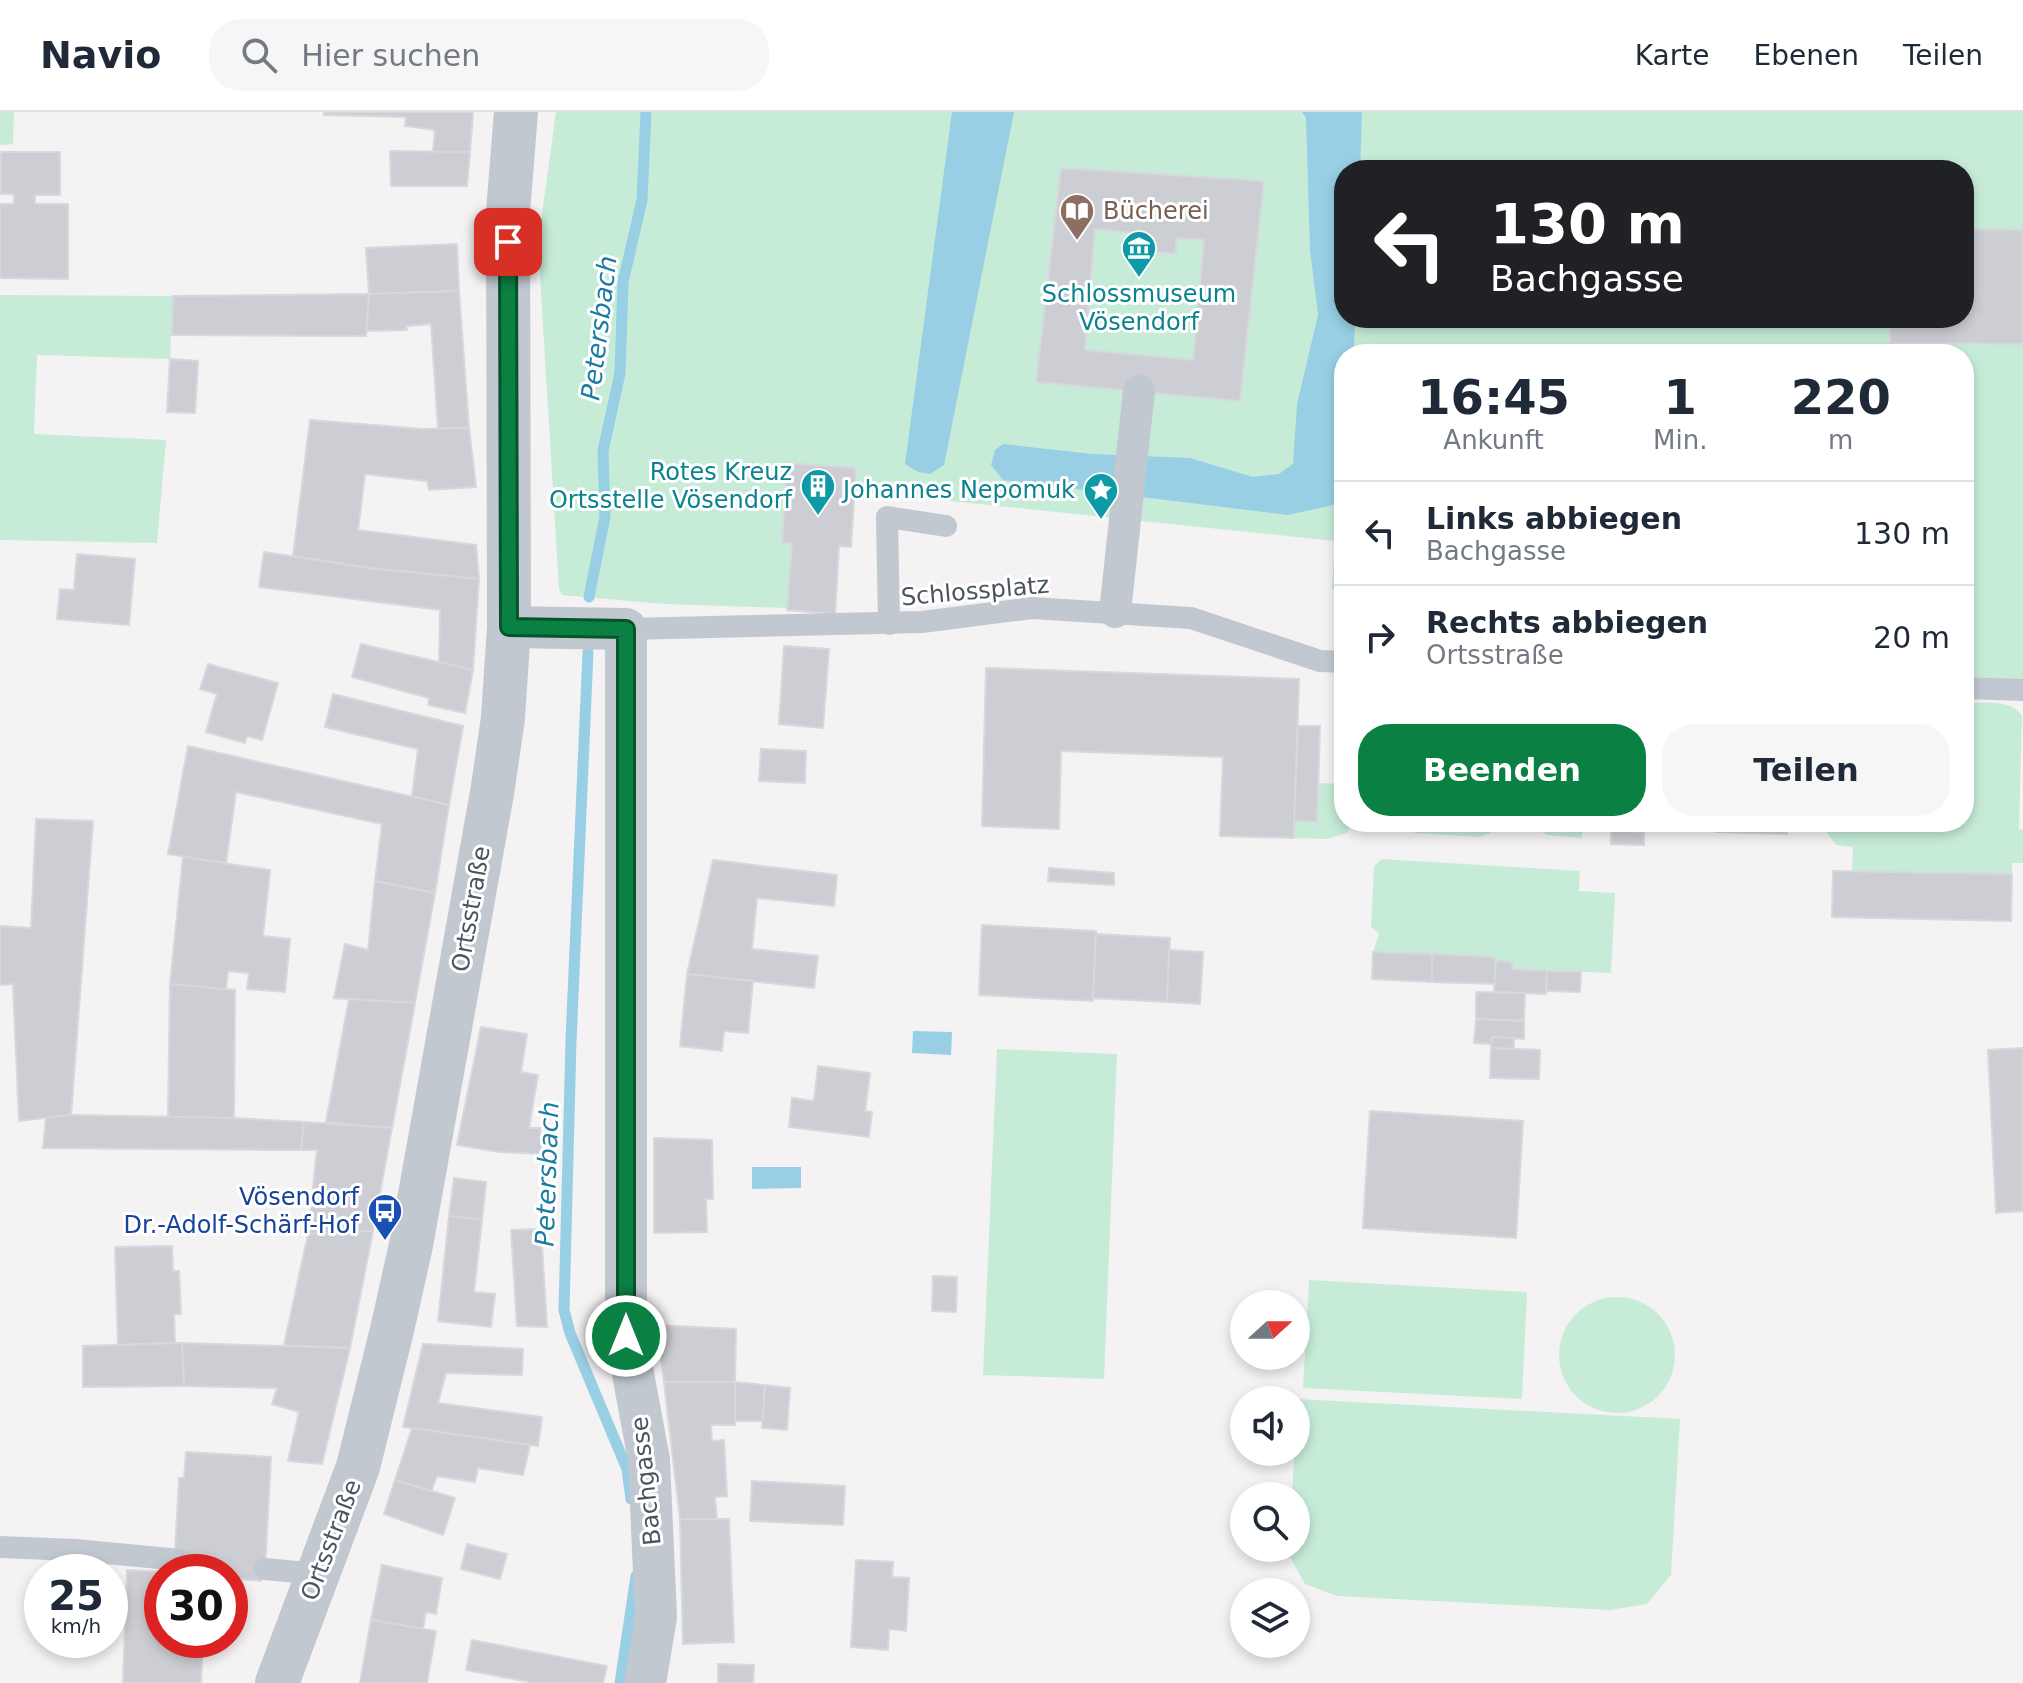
<!DOCTYPE html>
<html lang="de">
<head>
<meta charset="utf-8">
<style>
	body { margin:0; font-family:"DejaVu Sans",sans-serif; background:#f6f6f7; color:#1f2937; height:100vh; display:flex; flex-direction:column; font-size:30px; white-space:nowrap }
	* { box-sizing:border-box; margin:0 }
	p { font-size:26px; color:#747a83 }
	.icon { flex:none; width:44px; height:44px; fill:none; stroke:currentColor; stroke-width:2; stroke-linecap:round; stroke-linejoin:round }
	.map { position:relative; flex:1; overflow:hidden }
	.drawer { position:absolute; left:1334px; top:232px; width:640px; height:488px; display:flex; flex-direction:column; background:#fff; border-radius:32px; box-shadow:0 4px 12px #0003 }
	.drawer>* { flex:none }
	.banner { position:absolute; left:1334px; top:48px; width:640px; height:168px; border-radius:32px; box-shadow:0 4px 12px #0003; background:#202124; color:#fff; overflow:hidden }
	.needle { width:52px; rotate:69deg }
	.fabs { position:absolute; left:1230px; top:1178px; display:grid; gap:16px }
	.fabs a { display:grid; place-items:center; width:80px; height:80px; border-radius:50%; background:#fff; box-shadow:0 4px 12px #0003; font-size:40px }
	.speed { position:absolute; left:24px; top:1442px; display:flex; gap:16px; font-size:40px; font-weight:700; text-align:center }
	.speed>* { display:grid; place-content:center; width:104px; height:104px; border-radius:50%; background:#fff; box-shadow:0 4px 12px #0003; line-height:1 }
	.speed small { font-size:20px; font-weight:400 }
	.speed .limit { border:12px solid #d22; background:#fff; color:#111 }
	.pin { position:absolute; display:grid; place-items:center; width:68px; height:68px; color:#fff; margin:-34px; border-radius:16px; box-shadow:0 4px 12px #0006 }
	.me { position:absolute; width:88px; margin:-44px; rotate:0deg; stroke-linejoin:round; filter:drop-shadow(0 0 6px #0008) }
	.turn { display:flex; align-items:center; gap:28px; height:168px; padding:0 24px; font-size:36px }
	.turn .icon { width:104px; height:104px; stroke-width:2.5 }
	.turn b { display:block; font-size:56px; line-height:68px }
	.eta { display:flex; justify-content:space-evenly; align-items:center; height:136px; text-align:center }
	.eta b { font-size:48px; font-weight:700; line-height:56px }
	.cta { display:flex; gap:16px; margin-top:auto; padding:16px 24px }
	.cta a { flex:1; height:92px; border-radius:32px; background:#0b8043; color:#fff; font-size:32px; font-weight:700; line-height:92px; text-align:center }
	.cta a+a { background:#f6f6f7; color:#1f2937 }
	ul { padding:0; list-style:none }
	li { display:flex; align-items:center; gap:24px; height:104px; padding:0 24px; border-top:2px solid #e0e1e3 }
	li div { flex:1 }
	li b { display:block; font-size:30px }
	li em { font-style:normal }
	header { display:flex; align-items:center; gap:48px; box-sizing:border-box; height:112px; padding:0 40px; background:#fff; border-bottom:2px solid #e0e1e3 }
	header strong { font-size:38px }
	nav { display:flex; gap:44px; margin-inline-start:auto; font-size:28px }
	.search { width:560px; height:72px; background:#f6f6f7; display:flex; align-items:center; gap:20px; box-sizing:border-box; padding:0 28px; border-radius:32px; color:#747a83; font-size:30px }
	.map>svg:first-child { display:block }
	.green { fill:#c6ecd8; fill-rule:evenodd }
	.water { fill:#98cfe5 }
	.lines { fill:none; stroke-linecap:round; stroke-linejoin:round }
	.stream { stroke:#98cfe5; stroke-width:11 }
	.building { fill:#cdced4; stroke:#d7d8dd; stroke-width:2; fill-rule:evenodd }
	.service { stroke:#c1c8cf; stroke-width:22 }
	.pedestrian { stroke:#c1c8cf; stroke-width:32 }
	.minor { stroke:#c1c8cf; stroke-width:42 }
	.tertiary { stroke:#c1c8cf; stroke-width:44 }
	.route-casing { stroke:#07532c; stroke-width:20 }
	.route { stroke:#0b8043; stroke-width:14 }
	.labels { text-anchor:middle; dominant-baseline:central; stroke-width:6; stroke-linejoin:round; paint-order:stroke }
	.education-label { font-size:24px; fill:#785e54; stroke:#fff; text-anchor:start }
	.culture-label { font-size:24px; fill:#0d838f; stroke:#fff; text-anchor:end }
	.street-label { font-size:24px; fill:#4b545e; stroke:#fff }
	.transit-label { font-size:24px; fill:#164399; stroke:#fff; text-anchor:end }
	.water-label { font-size:26px; font-style:italic; fill:#1b7ca1; stroke:#fff }
</style>
</head>
<body>
<header>
<strong>Navio</strong>
<div class="search"><svg class="icon" aria-label="search" viewBox="0 0 24 24"><circle cx="10" cy="10" r="6"/><path d="M15 15l6 6"/></svg>Hier suchen</div>
<nav><a>Karte</a><a>Ebenen</a><a>Teilen</a></nav>
</header>
<div class="map">
<svg width="2023" height="1571" viewBox="0 0 2023 1571">
	<rect width="100%" height="100%" fill="#f4f2f2"/>
	<g class="green">
		<polygon points="0,0 14,0 13,32 0,33"/>
		<path d="M556,0H2023V568L1964,565V242H1344V479L1332,477L1335,429L854,379L855,356L787,351L782,430L792,431L788,496L664,492L562,483L559,477L538,131ZM1344,58H1964V206H1344Z"/>
		<polygon points="0,183 173,184 170,247 37,243 34,322 166,328 157,431 0,428"/>
		<path d="M1964,591C1984,591 2009,587 2022,603L2019,717L2023,718V751H2012V762L1852,759L1853,735L1836,733L1823,715V710H1964Z"/>
		<polygon points="1318,671 1344,672 1344,710 1352,710 1347,721 1327,727 1294,726 1294,709"/>
		<polygon points="1399,710 1493,710 1490,721 1480,725 1415,721"/>
		<polygon points="1531,710 1582,710 1582,726 1547,723"/>
		<polygon points="1382,747 1580,759 1579,779 1615,781 1611,861 1512,857 1512,850 1496,849 1495,845 1373,840 1379,822 1371,814 1374,754"/>
		<polygon points="997,937 1117,942 1104,1267 983,1263"/>
		<polygon points="1309,1168 1527,1180 1522,1287 1303,1276"/>
		<circle cx="1617" cy="1243" r="58"/>
		<polygon points="1297,1287 1680,1307 1671,1463 1647,1492 1610,1498 1337,1484 1305,1472 1289,1443 1289,1436 1296,1436 1296,1384 1292,1384"/>
	</g>
	<g class="water">
		<polygon points="952,0 1014,0 944,353 930,362 918,360 905,352"/>
		<polygon points="1302,0 1362,0 1360,58 1344,58 1344,206 1355,206 1354,242 1344,242 1344,384 1337,392 1288,403 1003,368 991,353 995,338 1003,332 1092,342 1190,346 1253,365 1279,362 1293,352 1297,292 1318,203 1310,138 1306,6"/>
		<polygon points="913,919 952,920 951,943 912,941"/>
		<polygon points="752,1055 801,1055 801,1076 752,1077"/>
	</g>
	<g class="lines">
		<g class="stream">
			<polyline points="589,485 605,405 603,339 620,261 623,170 642,88 646,0"/>
			<polyline points="588,540 571,929 564,1198 570,1221 627,1357 631,1387"/>
			<polyline points="620,1571 636,1464"/>
		</g>
	</g>
	<g class="building">
		<polygon points="324,0 473,0 470,40 433,40 435,18 405,14 406,5 324,3"/>
		<polygon points="390,39 470,40 467,74 391,74"/>
		<polygon points="1,40 60,40 60,83 35,83 35,92 68,92 68,167 0,166 0,92 14,92 14,82 1,82"/>
		<path d="M1061,56L1264,69L1240,289L1036,270ZM1095,117L1147,122L1146,140L1176,141V126L1204,128L1193,248L1085,238Z"/>
		<polygon points="1964,117 2023,118 2023,232 1890,231 1890,206 1964,206"/>
		<polygon points="457,132 459,179 369,182 366,136"/>
		<polygon points="459,179 469,316 438,316 431,212 406,214 407,218 366,219 369,182"/>
		<polygon points="369,182 366,224 172,223 173,184"/>
		<polygon points="170,247 198,249 195,301 167,300"/>
		<polygon points="310,308 423,317 469,316 476,375 429,378 427,369 365,362 358,418 476,433 479,467 369,456 293,444"/>
		<polygon points="787,351 856,356 851,435 839,434 835,502 787,498 792,431 782,431"/>
		<polygon points="264,440 369,456 479,467 473,558 439,550 440,498 259,475"/>
		<polygon points="77,442 135,447 129,513 57,507 60,477 74,478"/>
		<polygon points="361,532 473,558 465,601 428,593 429,586 352,565"/>
		<polygon points="784,534 829,537 823,616 779,612"/>
		<polygon points="208,552 278,571 262,628 247,624 245,631 206,620 217,582 200,577"/>
		<polygon points="986,556 1299,567 1294,726 1220,724 1223,645 1061,639 1059,717 982,714"/>
		<polygon points="333,582 463,614 449,693 412,684 418,637 325,615"/>
		<polygon points="1298,614 1320,614 1317,710 1294,709"/>
		<polygon points="188,634 449,693 435,781 375,769 382,712 236,680 226,751 168,742"/>
		<polygon points="761,637 806,639 805,671 759,669"/>
		<polygon points="36,707 93,709 71,1003 19,1009 13,872 0,873 0,814 31,816"/>
		<polygon points="1582,710 1656,710 1655,716 1582,713"/>
		<polygon points="1717,710 1787,710 1787,722 1716,720"/>
		<polygon points="1611,719 1644,720 1644,733 1611,732"/>
		<polygon points="183,745 270,758 263,824 290,827 285,880 247,877 249,861 228,859 226,878 170,872"/>
		<polygon points="713,748 837,763 834,794 757,786 752,837 818,844 814,876 687,862"/>
		<polygon points="1049,756 1114,761 1114,773 1048,769"/>
		<polygon points="1833,759 2012,762 2011,809 1832,805"/>
		<polygon points="375,769 435,781 415,891 334,886 345,832 368,838"/>
		<polygon points="982,813 1096,819 1093,889 979,883"/>
		<polygon points="1096,822 1170,826 1167,890 1093,886"/>
		<polygon points="1169,838 1203,840 1200,892 1167,890"/>
		<polygon points="1373,840 1432,842 1432,870 1372,867"/>
		<polygon points="1432,842 1495,845 1495,872 1432,870"/>
		<polygon points="1496,849 1512,850 1512,857 1547,859 1546,882 1494,880"/>
		<polygon points="1547,859 1581,860 1580,880 1546,879"/>
		<polygon points="687,862 753,869 748,921 724,919 722,939 680,934"/>
		<polygon points="170,872 235,878 234,1006 168,1006"/>
		<polygon points="1476,880 1525,881 1524,909 1476,907"/>
		<polygon points="349,887 415,891 392,1016 326,1010"/>
		<polygon points="1476,907 1524,909 1524,927 1492,925 1492,932 1474,931"/>
		<polygon points="481,915 527,922 521,960 538,963 529,1016 540,1016 542,1042 499,1040 457,1033"/>
		<polygon points="1492,925 1514,926 1514,937 1491,936"/>
		<polygon points="1491,936 1540,938 1539,967 1490,966"/>
		<polygon points="2023,936 2023,1099 1996,1101 1988,938"/>
		<polygon points="818,954 870,961 865,999 872,1000 869,1025 789,1015 792,986 814,989"/>
		<polygon points="1370,999 1523,1009 1516,1126 1363,1116"/>
		<polygon points="71,1003 234,1006 304,1010 301,1038 43,1036 46,1006"/>
		<polygon points="304,1010 392,1016 373,1119 308,1122 317,1038 301,1038"/>
		<polygon points="654,1026 712,1028 713,1087 706,1087 707,1120 654,1121"/>
		<polygon points="454,1066 486,1070 482,1108 449,1104"/>
		<polygon points="449,1104 482,1108 474,1180 495,1182 491,1215 438,1209"/>
		<polygon points="541,1117 547,1215 517,1214 511,1118"/>
		<polygon points="373,1119 350,1236 284,1233 308,1122"/>
		<polygon points="172,1134 173,1159 179,1159 181,1202 174,1202 175,1231 118,1233 115,1135"/>
		<polygon points="933,1164 957,1165 956,1200 932,1199"/>
		<polygon points="656,1213 736,1217 735,1270 664,1270"/>
		<polygon points="182,1231 350,1236 322,1352 288,1349 299,1300 272,1292 277,1276 184,1274"/>
		<polygon points="182,1231 184,1274 83,1275 83,1234"/>
		<polygon points="423,1232 523,1237 522,1263 446,1261 438,1291 542,1305 538,1334 403,1315"/>
		<polygon points="664,1270 735,1270 735,1313 711,1313 712,1329 724,1328 727,1384 715,1385 717,1407 680,1407"/>
		<polygon points="735,1270 765,1273 763,1309 735,1309"/>
		<polygon points="765,1273 790,1276 787,1318 762,1316"/>
		<polygon points="412,1316 530,1333 523,1363 478,1356 475,1370 437,1364 431,1380 395,1368"/>
		<polygon points="186,1340 271,1345 265,1457 261,1469 230,1466 230,1460 179,1460 180,1439 175,1439 179,1366 184,1366"/>
		<polygon points="395,1368 455,1386 443,1423 384,1402"/>
		<polygon points="752,1369 845,1374 843,1413 750,1409"/>
		<polygon points="680,1407 729,1407 734,1530 683,1532"/>
		<polygon points="467,1432 507,1442 500,1467 461,1457"/>
		<polygon points="856,1448 893,1450 892,1465 909,1466 906,1519 889,1517 888,1538 851,1535"/>
		<polygon points="382,1453 442,1466 436,1502 426,1500 423,1517 371,1508"/>
		<polygon points="127,1458 171,1460 162,1460 162,1528 203,1528 201,1571 123,1571"/>
		<polygon points="371,1508 436,1519 427,1571 360,1571"/>
		<polygon points="472,1528 607,1554 603,1571 534,1571 466,1558"/>
		<polygon points="718,1552 754,1553 753,1571 718,1571"/>
	</g>
	<g class="lines">
		<g class="service">
			<polyline points="889,512 887,405 946,414"/>
			<polyline points="626,517 922,510 1032,496 1191,506 1320,549 1344,550"/>
			<polyline points="1964,576 2023,578"/>
			<polyline points="0,1435 75,1438 180,1448"/>
			<polyline points="265,1457 318,1462"/>
		</g>
		<polyline class="pedestrian" points="1115,500 1139,279"/>
		<polyline class="minor" points="509,515 626,517 626,1224 649,1348 656,1505 645,1571"/>
		<polyline class="tertiary" points="277,1571 358,1355 392,1218 411,1133 492,681 503,606 509,515 508,100 516,0"/>
	</g>
	<g class="lines">
		<g class="route-casing">
			<polyline id="route" points="508,130 509,515 626,517 626,1224"/>
		</g>
		<use href="#route" class="route"/>
	</g>
	<defs>
		<g id="library-pin" transform="scale(1.8)"><path d="M0 17L-7.5 6A9.5 9.5 0 1 1 7.5 6Z" fill="#8d6e63" stroke="#fff"/><path d="M-6-4Q-3-5.5-.7-3.5V5Q-3 3-6 4ZM6-4Q3-5.5 .7-3.5V5Q3 3 6 4Z" fill="#fff"/></g>
		<g id="museum-pin" transform="scale(1.8)"><path d="M0 17L-7.5 6A9.5 9.5 0 1 1 7.5 6Z" fill="#0f9aa8" stroke="#fff"/><path d="M0-6L6-3V-2H-6V-3ZM-5-1h2V3h-2ZM-1-1h2V3h-2ZM3-1h2V3H3ZM-6 4H6V6H-6Z" fill="#fff"/></g>
		<g id="building-pin" transform="scale(1.8)"><path d="M0 17L-7.5 6A9.5 9.5 0 1 1 7.5 6Z" fill="#0f9aa8" stroke="#fff"/><path d="M-4-6H4V6H1V3H-1V6H-4ZM-2.5-4.3h1.7v1.8h-1.7ZM.8-4.3h1.7v1.8H.8ZM-2.5-1h1.7V.8h-1.7ZM.8-1h1.7V.8H.8Z" fill="#fff"/></g>
		<g id="sight-pin" transform="scale(1.8)"><path d="M0 17L-7.5 6A9.5 9.5 0 1 1 7.5 6Z" fill="#0f9aa8" stroke="#fff"/><path d="M0-6L1.8-2.2L6-1.7L2.9 1.2L3.7 5.4L0 3.3L-3.7 5.4L-2.9 1.2L-6-1.7L-1.8-2.2Z" fill="#fff"/></g>
		<g id="bus-pin" transform="scale(1.8)"><path d="M0 17L-7.5 6A9.5 9.5 0 1 1 7.5 6Z" fill="#1a4fb4" stroke="#fff"/><path d="M-5-6H5V4H4V6H2V4H-2V6H-4V4H-5ZM-3.5-4V0h7V-4ZM-3.5 1.2v1.5H-2V1.2ZM2 1.2v1.5H3.5V1.2Z" fill="#fff"/></g>
	</defs>
	<g fill-rule="evenodd">
		<use href="#library-pin" x="1077" y="99"/>
		<use href="#museum-pin" x="1139" y="136"/>
		<use href="#building-pin" x="818" y="374"/>
		<use href="#sight-pin" x="1101" y="378"/>
		<use href="#bus-pin" x="385" y="1099"/>
	</g>
	<g class="labels">
		<g class="education-label">
			<text x="1103" y="99">Bücherei</text>
		</g>
		<g class="culture-label">
			<text x="1139" y="182" text-anchor="middle">Schlossmuseum<tspan x="1139" dy="28">Vösendorf</tspan></text>
			<text x="792" y="360">Rotes Kreuz<tspan x="792" dy="28">Ortsstelle Vösendorf</tspan></text>
			<text x="1075" y="378">Johannes Nepomuk</text>
		</g>
		<g class="street-label">
			<text transform="translate(975 479) rotate(-5)">Schlossplatz</text>
			<text transform="translate(471 797) rotate(-80)">Ortsstraße</text>
			<text transform="translate(646 1369) rotate(-96)">Bachgasse</text>
			<text transform="translate(331 1428) rotate(-69)">Ortsstraße</text>
		</g>
		<g class="transit-label">
			<text x="359" y="1085">Vösendorf<tspan x="359" dy="28">Dr.-Adolf-Schärf-Hof</tspan></text>
		</g>
		<g class="water-label">
			<text transform="translate(599 216) rotate(-83)">Petersbach</text>
			<text transform="translate(547 1062) rotate(-88)">Petersbach</text>
		</g>
	</g>
</svg>
<div class="fabs">
<a><svg class="needle" viewBox="-14 -14 28 28"><path d="M0-13l5 13h-10z" fill="#e53935"/><path d="M0 13l5-13h-10z" fill="#747a83"/></svg></a>
<a><svg class="icon" aria-label="sound" viewBox="0 0 24 24"><path d="M4 9h4l5-4v14l-5-4H4zM17 9q2 3 0 6"/></svg></a>
<a><svg class="icon" aria-label="search" viewBox="0 0 24 24"><circle cx="10" cy="10" r="6"/><path d="M15 15l6 6"/></svg></a>
<a><svg class="icon" aria-label="layers" viewBox="0 0 24 24"><path d="M12 4l9 5-9 5-9-5zM3 14l9 5 9-5"/></svg></a>
</div>
<div class="speed"><div>25<small>km/h</small></div><div class="limit">30</div></div>
<div class="pin" style="left:508px;top:130px;background:#d93025"><svg class="icon" aria-label="arrive" viewBox="0 0 24 24"><path d="M6 21V4h12l-3 4 3 4H6"/></svg></div>
<svg class="me" style="left:626px;top:1224px" viewBox="-20 -20 40 40"><circle r="17" fill="#0b8043" stroke="#fff" stroke-width="3"/><path d="M0-11L8 9 0 5-8 9z" fill="#fff"/></svg>
<div class="banner">
<div class="turn"><svg class="icon" aria-label="left" viewBox="0 0 24 24"><path d="M17 20v-9H6M10 6l-5 5 5 5"/></svg><div><b>130 m</b>Bachgasse</div></div>
</div>
<section class="drawer">
<div class="eta">
<div><b>16:45</b><p>Ankunft</p></div>
<div><b>1</b><p>Min.</p></div>
<div><b>220</b><p>m</p></div>
</div>
<ul>
<li><svg class="icon" aria-label="left" viewBox="0 0 24 24"><path d="M17 20v-9H6M10 6l-5 5 5 5"/></svg><div><b>Links abbiegen</b><p>Bachgasse</p></div><em>130 m</em></li>
<li><svg class="icon" aria-label="right" viewBox="0 0 24 24"><path d="M7 20v-9h11M14 6l5 5-5 5"/></svg><div><b>Rechts abbiegen</b><p>Ortsstraße</p></div><em>20 m</em></li>
</ul>
<div class="cta"><a>Beenden</a><a>Teilen</a></div>
</section>
</div>
</body>
</html>
